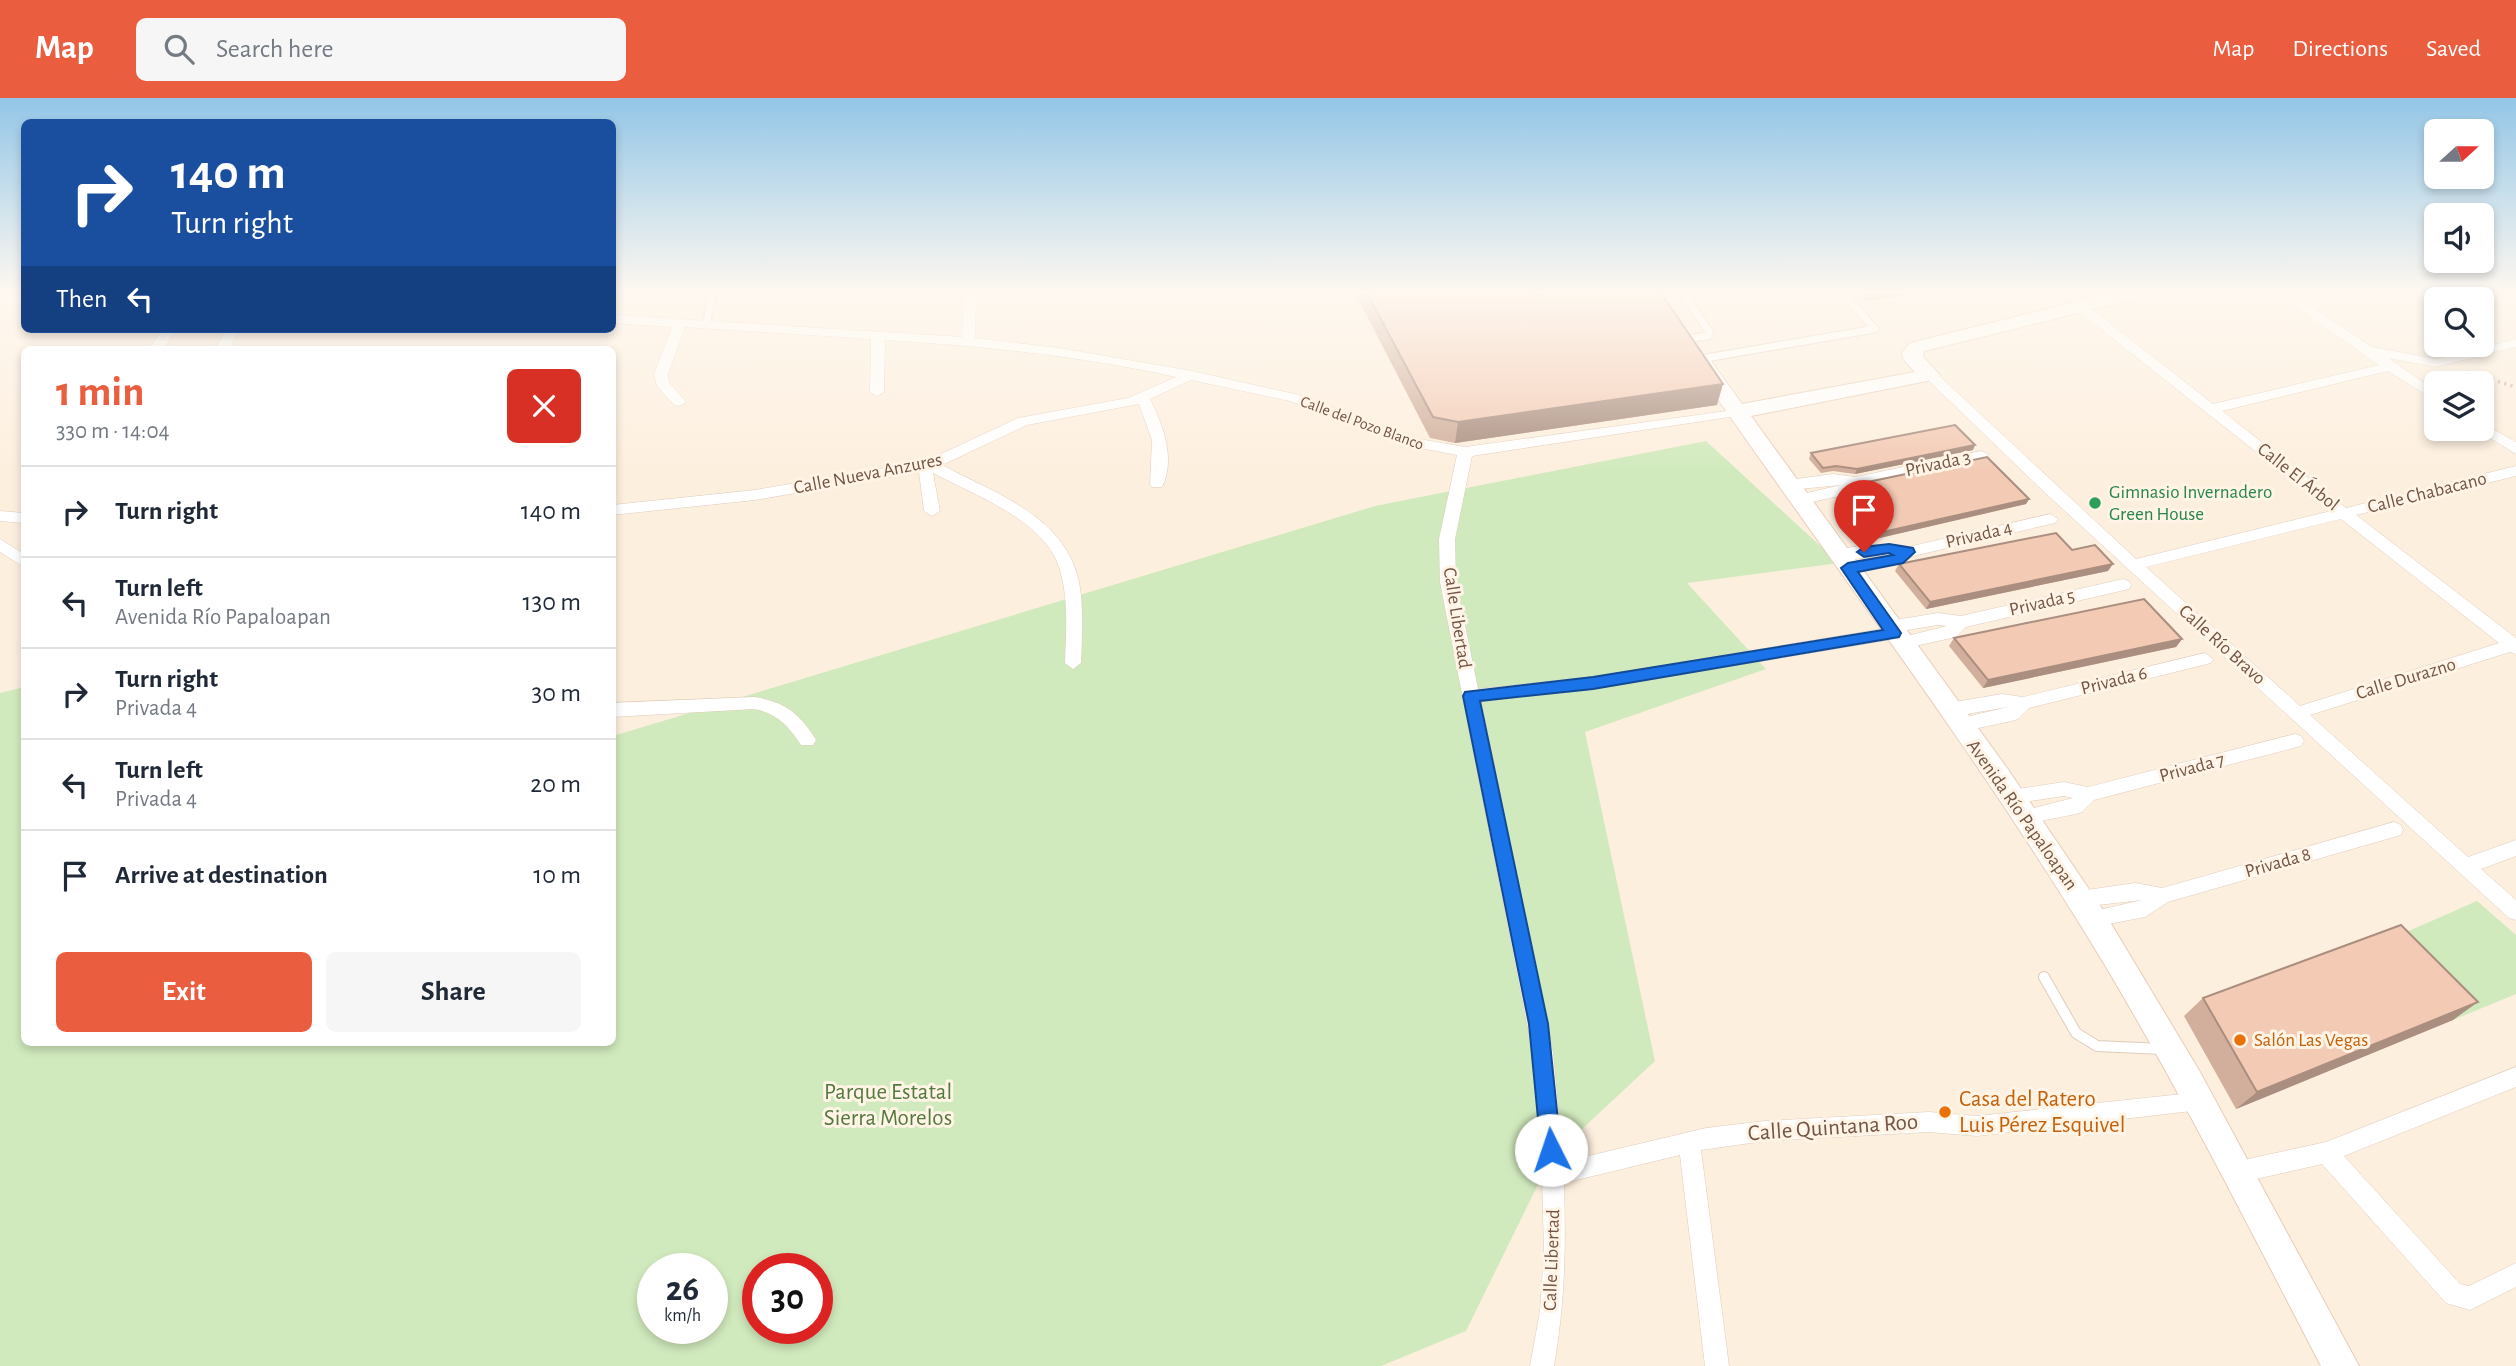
<!DOCTYPE html>
<html lang="en">
<head>
<meta charset="utf-8">
<style>
	body { margin:0; font-family:"Alegreya Sans",sans-serif; background:#f6f6f7; color:#1f2937; height:100vh; display:flex; flex-direction:column; font-size:26px; white-space:nowrap }
	* { box-sizing:border-box; margin:0 }
	p { font-size:23px; color:#747a83 }
	.icon { flex:none; width:38px; height:38px; fill:none; stroke:currentColor; stroke-width:2; stroke-linecap:round; stroke-linejoin:round }
	.map { position:relative; flex:1; overflow:hidden }
	.side { position:absolute; left:21px; top:248px; width:595px; height:700px; display:flex; flex-direction:column; background:#fff; border-radius:10px; box-shadow:0 4px 10px #0003 }
	.side>* { flex:none }
	.top-card { position:absolute; left:21px; top:21px; width:595px; height:214px; border-radius:10px; box-shadow:0 4px 10px #0003; background:#1a4fa0; color:#fff; overflow:hidden }
	.needle { width:46px; rotate:69deg }
	.controls { position:absolute; left:2424px; top:21px; display:grid; gap:14px }
	.controls a { display:grid; place-items:center; width:70px; height:70px; border-radius:10px; background:#fff; box-shadow:0 4px 10px #0003; font-size:35px }
	.speed { position:absolute; left:637px; top:1155px; display:flex; gap:14px; font-size:35px; font-weight:700; text-align:center }
	.speed>* { display:grid; place-content:center; width:91px; height:91px; border-radius:50%; background:#fff; box-shadow:0 4px 10px #0003; line-height:1 }
	.speed small { font-size:18px; font-weight:400 }
	.speed .limit { border:10px solid #d22; background:#fff; color:#111 }
	.pin { position:absolute; display:grid; place-items:center; width:60px; height:60px; color:#fff; margin:-72px -30px; border-radius:50% 50% 50% 0; rotate:-45deg; box-shadow:0 0 7px #0007 }
	.pin .icon { rotate:45deg }
	.me { position:absolute; width:77px; margin:-38px; rotate:356deg; stroke-linejoin:round; filter:drop-shadow(0 0 5px #0008) }
	.turn { display:flex; align-items:center; gap:24px; height:147px; padding:0 35px; font-size:32px }
	.turn .icon { width:91px; height:91px; stroke-width:2.5 }
	.turn b { display:block; font-size:49px; line-height:60px }
	.then { display:flex; align-items:center; height:66px; padding:0 35px; background:#0003; gap:14px; font-size:26px }
	.round { display:grid; place-items:center; flex:none; width:74px; height:74px; border-radius:10px; background:#f6f6f7 }
	.head { display:flex; align-items:center; justify-content:space-between; height:119px; padding:0 35px }
	h1 { font-size:42px; font-weight:600; line-height:52px; color:#eb5d3f }
	.primary-button { display:flex; gap:14px; margin-top:auto; padding:14px 35px }
	.primary-button a { flex:1; height:80px; border-radius:10px; background:#eb5d3f; color:#fff; font-size:28px; font-weight:600; line-height:80px; text-align:center }
	.primary-button a+a { background:#f6f6f7; color:#1f2937 }
	ul { padding:0; list-style:none }
	li { display:flex; align-items:center; gap:21px; height:91px; padding:0 35px; border-top:2px solid #e0e1e3 }
	li div { flex:1 }
	li b { display:block; font-size:26px }
	li em { font-style:normal }
	header { display:flex; align-items:center; gap:42px; box-sizing:border-box; height:98px; padding:0 35px; background:#eb5d3f; color:#fff }
	header strong { font-size:33px }
	nav { display:flex; gap:38px; margin-inline-start:auto; font-size:24px }
	.search { width:490px; height:63px; background:#f6f6f7; display:flex; align-items:center; gap:18px; box-sizing:border-box; padding:0 24px; border-radius:10px; color:#747a83; font-size:26px }
	.map>svg:first-child { display:block }
	.green { fill:#d1eabd; fill-rule:evenodd }
	.lines { fill:none; stroke-linecap:round; stroke-linejoin:round }
	.lane-far1-casing { stroke:#e0cbbb; stroke-width:9 }
	.lane-casing { stroke:#e0cbbb; stroke-width:12 }
	.street-casing { stroke:#e0cbbb; stroke-width:1 }
	.secondary-casing { stroke:#e8cdba; stroke-width:2 }
	.path { stroke:#d7ae99; stroke-width:3.5; stroke-dasharray:2 4.5; stroke-linecap:butt }
	.lane-far1 { stroke:#fff; stroke-width:7 }
	.lane { stroke:#fff; stroke-width:10 }
	.street { fill:#fff; fill-rule:evenodd }
	.secondary { fill:#fff; fill-rule:evenodd }
	.wall { fill:#d1af9c }
	.shaded-wall { fill:#aa8e7f }
	.building { fill:#f3cbb5; stroke:#aa8e7f; stroke-width:2 }
	.route { fill:#1a73e8; stroke:#114b97; stroke-width:2 }
	.leisure-dot { fill:#2e9e5b; stroke:#fff4e5; stroke-width:2.5 }
	.food-dot { fill:#e8710a; stroke:#fff4e5; stroke-width:2.5 }
	.labels { text-anchor:middle; dominant-baseline:central; stroke-width:6; stroke-linejoin:round; paint-order:stroke }
	.far-street-label { font-size:16px; fill:#735446; stroke:#fff4e5 }
	.street-label { font-size:19px; fill:#735446; stroke:#fff4e5 }
	.leisure-label { font-size:19px; fill:#27864d; stroke:#fff4e5; text-anchor:start }
	.food-label { font-size:19px; fill:#c56008; stroke:#fff4e5; text-anchor:start }
	.near-park-label { font-size:23px; fill:#53793e; stroke:#fff4e5 }
	.near-food-label { font-size:23px; fill:#c56008; stroke:#fff4e5; text-anchor:start }
	.near-street-label { font-size:23px; fill:#735446; stroke:#fff4e5 }
</style>
</head>
<body>
<header>
<strong>Map</strong>
<div class="search"><svg class="icon" aria-label="search" viewBox="0 0 24 24"><circle cx="10" cy="10" r="6"/><path d="M15 15l6 6"/></svg>Search here</div>
<nav><a>Map</a><a>Directions</a><a>Saved</a></nav>
</header>
<div class="map">
<svg width="2516" height="1268" viewBox="0 0 2516 1268">
	<rect width="100%" height="100%" fill="#fdefde"/>
	<g class="green">
		<path d="M1706,343L1839,465L1687,485L1766,571L1585,634L1655,963L1551,1060L1466,1233L1381,1268H0V595L24,589V945H612L613,638L1375,408ZM653,1171H712V1230H653ZM758,1171H817V1230H758Z"/>
		<polygon points="2477,803 2516,837 2516,896 2453,922 2379,846"/>
	</g>
	<g class="lines">
		<g class="lane-far1-casing">
			<g id="lane-far1">
				<polyline points="1683,195 1710,235 1708,238 1686,241"/>
				<polyline points="706,227 713,195"/>
				<polyline points="1700,261 1875,231 1843,195"/>
			</g>
		</g>
		<g class="lane-casing">
			<polyline id="lane" points="2044,879 2076,935 2097,948 2162,951"/>
		</g>
		<g class="street-casing">
			<g id="street">
				<path d="M964,195H976L975,240L1059,250L1192,273L1299,297L1413,340L1465,349L1741,311L1743,314L1736,318L1472,358L1455,441L1456,484L1478,591L1593,579L1882,531L1883,525L1889,523L1938,515L1961,518L2123,481L2129,483L2131,487L2129,491L1966,529L1956,539L1901,551L1893,545L1895,541L1947,528L1938,527L1901,533L1900,539L1894,541L1593,591L1481,603L1553,955L1563,1064L1706,1030L1765,1023L1929,1014L1977,1018L2201,994L2209,997L2212,1004L2209,1011L1977,1038L1929,1034L1765,1043L1701,1052L1729,1268H1705L1680,1057L1564,1085C1566,1150 1565,1204 1554,1268H1530L1540,1213L1544,1154L1542,1077L1533,955L1440,484L1439,441L1457,357L1405,347L1290,303L1191,282L1150,301C1163,327 1176,361 1162,389H1152L1150,386L1152,342L1139,306L1027,327L942,367C996,396 1065,418 1079,484C1084,511 1082,538 1081,565L1073,571L1065,565C1066,533 1069,499 1059,469C1044,422 974,397 933,375L940,413L932,418L924,413L919,374L755,402L612,417V407L755,392L926,363L1018,320L1128,300L1176,279C1080,258 983,248 885,242L884,294L877,298L870,294L871,241L685,229L668,276L669,284L686,304L679,308L674,307L657,288L654,276L672,229L612,225V217L962,239Z"/>
				<path d="M2276,195H2291L2372,249L2436,261L2516,241V249L2436,269L2388,260L2436,293V303L2388,273L2222,313L2346,410L2516,368V378L2356,417L2516,540V556L2510,554L2310,617L2468,759L2516,742V758L2481,771L2516,802V822L2509,820L2041,391L1923,277L1925,274H1935L2136,461L2331,413L2073,209L2075,206H2085L2213,306L2379,267ZM2341,421L2499,545L2300,608L2146,469Z"/>
				<polygon points="24,196 24,204 0,208 0,200"/>
				<polygon points="162,231 176,231 163,252 149,252"/>
				<polygon points="226,231 240,231 229,252 215,252"/>
				<polygon points="2482,325 2516,344 2516,356 2477,332 2482,331"/>
				<polygon points="1981,353 1986,355 1988,358 1986,361 1860,388 1848,396 1799,407 1791,402 1794,398 1841,387 1789,392 1782,387 1789,382 1833,376 1855,379"/>
				<polygon points="0,413 24,415 24,425 0,423"/>
				<path d="M2050,416L2058,421L2055,425L1913,458L1898,466L1848,475L1842,474L1840,470L1842,466L1894,456L1839,463L1831,458C1842,445 1892,445 1908,449Z"/>
				<polygon points="0,441 24,456 24,469 0,454"/>
				<polygon points="2205,555 2213,561 2211,565 2029,610 2018,621 2012,623 1959,634 1953,632 1950,627 1953,622 2008,609 1949,619 1943,617 1940,612 1943,607 1949,605 2002,596 2023,599"/>
				<path d="M754,599C782,603 798,614 813,637L816,642L813,647H801C789,628 777,615 754,611L612,619V605Z"/>
				<polygon points="2295,636 2301,638 2304,643 2301,648 2094,702 2082,714 2076,716 2025,726 2018,724 2016,719 2018,714 2073,700 2064,698 2011,706 2005,704 2002,699 2005,694 2011,692 2064,684 2088,689"/>
				<polygon points="2394,724 2401,727 2403,732 2401,737 2168,804 2145,819 2093,829 2086,827 2083,821 2086,815 2142,802 2080,809 2073,807 2070,801 2073,795 2080,793 2135,785 2162,790"/>
				<polygon points="2516,969 2516,989 2344,1058 2460,1186 2469,1188 2516,1165 2516,1189 2470,1212 2446,1205 2322,1066 2239,1085 2231,1082 2228,1074 2231,1066 2239,1063 2326,1044"/>
			</g>
		</g>
		<g class="secondary-casing">
			<path id="secondary" d="M2111,195H2145L2143,199L1924,253L1923,259L1940,277L1937,281L1751,318L2007,670L2101,809L2200,974L2359,1268H2321C2244,1120 2169,970 2081,828C1961,634 1821,451 1692,264L1695,260H1709L1742,306L1915,274L1903,261L1902,254L1910,245Z"/>
		</g>
		<polyline class="path" points="2467,274 2516,289"/>
		<use href="#lane-far1" class="lane-far1"/>
		<use href="#lane" class="lane"/>
		<use href="#street" class="street"/>
		<use href="#secondary" class="secondary"/>
	</g>
	<g class="wall">
		<polygon points="1355,195 1533,195 1534,197 1717,307 1455,345 1430,340"/>
		<polygon points="1858,195 1920,195 1865,203"/>
		<polygon points="1973,352 1855,376 1833,373 1821,375 1809,361 1811,355"/>
		<polygon points="1844,395 2029,401 2026,406 1871,442 1840,406"/>
		<polygon points="2072,452 2108,473 1926,511 1895,473 1899,466"/>
		<polygon points="1954,540 2182,541 2176,549 1983,590 1949,548"/>
		<polygon points="2203,900 2453,922 2236,1011 2184,918"/>
	</g>
	<g class="shaded-wall">
		<polygon points="1867,195 1920,195 1865,203"/>
		<polygon points="1723,286 1717,307 1455,345 1458,324"/>
		<polygon points="1975,347 1973,352 1855,376 1857,371"/>
		<polygon points="2029,401 2026,406 1871,442 1874,436"/>
		<polygon points="2113,466 2108,473 1926,511 1930,504"/>
		<polygon points="2182,541 2176,549 1983,590 1988,582"/>
		<polygon points="2478,904 2453,922 2236,1011 2257,994"/>
	</g>
	<g class="building">
		<polygon points="1367,195 1533,195 1534,197 1547,195 1661,195 1723,286 1458,324 1433,319"/>
		<polygon points="1955,327 1975,347 1857,371 1836,368 1823,370 1811,355"/>
		<polygon points="1987,359 2029,401 1874,436 1842,401 1848,400 1844,395 1863,385"/>
		<polygon points="2056,435 2072,452 2095,447 2113,466 1930,504 1899,466"/>
		<polygon points="2144,501 2182,541 1988,582 1954,540"/>
		<polygon points="2401,827 2478,904 2257,994 2203,900"/>
	</g>
	<linearGradient id="sky" x2="0" y2="1"><stop stop-color="#93c6e7"/><stop offset="0.52" stop-color="#fef8f0"/><stop offset="1" stop-color="#fef8f0" stop-opacity="0"/></linearGradient>
	<rect width="2516" height="373" fill="url(#sky)"/>
	<polygon class="route" points="1889,446 1913,450 1915,454 1903,465 1858,474 1899,532 1901,535 1899,539 1593,591 1480,603 1548,926 1561,1052 1558,1059 1551,1062 1544,1059 1541,1052 1529,926 1463,598 1465,594 1593,579 1883,532 1841,470 1848,465 1893,457 1889,455 1864,459 1857,454 1864,449"/>
	<circle class="leisure-dot" cx="2095" cy="405" r="7"/>
	<g class="food-dot">
		<circle cx="2240" cy="942" r="7"/>
		<circle cx="1945" cy="1014" r="7"/>
	</g>
	<g class="labels">
		<g class="far-street-label">
			<text transform="translate(1362 325) rotate(20)">Calle del Pozo Blanco</text>
		</g>
		<g class="street-label">
			<text transform="translate(1938 366) rotate(-12)">Privada 3</text>
			<text transform="translate(868 376) rotate(-11)">Calle Nueva Anzures</text>
			<text transform="translate(2298 379) rotate(38)">Calle El Árbol</text>
			<text transform="translate(2427 395) rotate(-14)">Calle Chabacano</text>
			<text transform="translate(1979 437) rotate(-13)">Privada 4</text>
			<text transform="translate(2042 505) rotate(-13)">Privada 5</text>
			<text transform="translate(1457 520) rotate(81)">Calle Libertad</text>
			<text transform="translate(2222 547) rotate(42)">Calle Río Bravo</text>
			<text transform="translate(2406 581) rotate(-17)">Calle Durazno</text>
			<text transform="translate(2114 583) rotate(-14)">Privada 6</text>
			<text transform="translate(2192 670) rotate(-15)">Privada 7</text>
			<text transform="translate(2022 717) rotate(55)">Avenida Río Papaloapan</text>
			<text transform="translate(2278 765) rotate(-16)">Privada 8</text>
			<text transform="translate(1552 1162) rotate(-88)">Calle Libertad</text>
		</g>
		<g class="leisure-label">
			<text x="2109" y="394">Gimnasio Invernadero<tspan x="2109" dy="22">Green House</tspan></text>
		</g>
		<g class="food-label">
			<text x="2254" y="942">Salón Las Vegas</text>
		</g>
		<g class="near-park-label">
			<text x="888" y="994">Parque Estatal<tspan x="888" dy="26">Sierra Morelos</tspan></text>
		</g>
		<g class="near-food-label">
			<text x="1959" y="1001">Casa del Ratero<tspan x="1959" dy="26">Luis Pérez Esquivel</tspan></text>
		</g>
		<g class="near-street-label">
			<text transform="translate(1833 1030) rotate(-4)">Calle Quintana Roo</text>
		</g>
	</g>
</svg>
<div class="controls">
<a><svg class="needle" viewBox="-14 -14 28 28"><path d="M0-13l5 13h-10z" fill="#e53935"/><path d="M0 13l5-13h-10z" fill="#747a83"/></svg></a>
<a><svg class="icon" aria-label="sound" viewBox="0 0 24 24"><path d="M4 9h4l5-4v14l-5-4H4zM17 9q2 3 0 6"/></svg></a>
<a><svg class="icon" aria-label="search" viewBox="0 0 24 24"><circle cx="10" cy="10" r="6"/><path d="M15 15l6 6"/></svg></a>
<a><svg class="icon" aria-label="layers" viewBox="0 0 24 24"><path d="M12 4l9 5-9 5-9-5zM3 14l9 5 9-5"/></svg></a>
</div>
<div class="speed"><div>26<small>km/h</small></div><div class="limit">30</div></div>
<div class="pin" style="left:1864px;top:454px;background:#d93025"><svg class="icon" aria-label="arrive" viewBox="0 0 24 24"><path d="M6 21V4h12l-3 4 3 4H6"/></svg></div>
<svg class="me" style="left:1551px;top:1052px" viewBox="-20 -20 40 40"><circle r="19" fill="#fff"/><path d="M0-13L10 11 0 6-10 11z" fill="#1a73e8"/></svg>
<div class="top-card">
<div class="turn"><svg class="icon" aria-label="right" viewBox="0 0 24 24"><path d="M7 20v-9h11M14 6l5 5-5 5"/></svg><div><b>140 m</b>Turn right</div></div>
<div class="then">Then<svg class="icon" aria-label="left" viewBox="0 0 24 24"><path d="M17 20v-9H6M10 6l-5 5 5 5"/></svg></div>
</div>
<section class="side">
<div class="head"><div><h1>1 min</h1><p>330 m · 14:04</p></div><a class="round" style="background:#d93025;color:#fff"><svg class="icon" aria-label="close" viewBox="0 0 24 24"><path d="M6 6l12 12M18 6L6 18"/></svg></a></div>
<ul>
<li><svg class="icon" aria-label="right" viewBox="0 0 24 24"><path d="M7 20v-9h11M14 6l5 5-5 5"/></svg><div><b>Turn right</b></div><em>140 m</em></li>
<li><svg class="icon" aria-label="left" viewBox="0 0 24 24"><path d="M17 20v-9H6M10 6l-5 5 5 5"/></svg><div><b>Turn left</b><p>Avenida Río Papaloapan</p></div><em>130 m</em></li>
<li><svg class="icon" aria-label="right" viewBox="0 0 24 24"><path d="M7 20v-9h11M14 6l5 5-5 5"/></svg><div><b>Turn right</b><p>Privada 4</p></div><em>30 m</em></li>
<li><svg class="icon" aria-label="left" viewBox="0 0 24 24"><path d="M17 20v-9H6M10 6l-5 5 5 5"/></svg><div><b>Turn left</b><p>Privada 4</p></div><em>20 m</em></li>
<li><svg class="icon" aria-label="arrive" viewBox="0 0 24 24"><path d="M6 21V4h12l-3 4 3 4H6"/></svg><div><b>Arrive at destination</b></div><em>10 m</em></li>
</ul>
<div class="primary-button"><a>Exit</a><a>Share</a></div>
</section>
</div>
</body>
</html>
